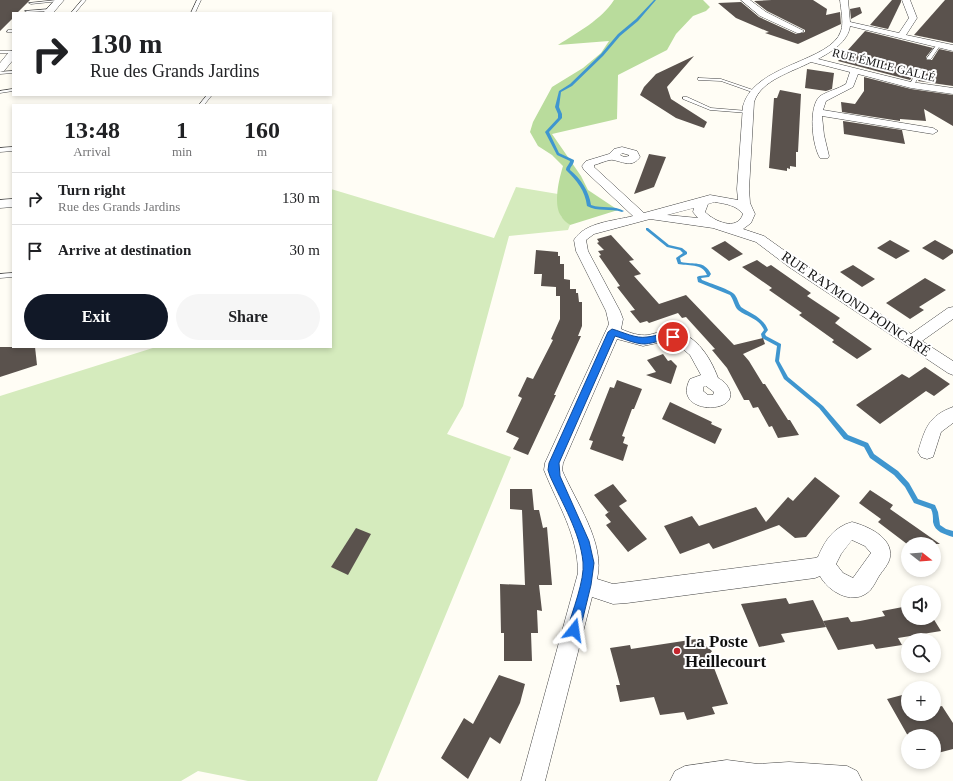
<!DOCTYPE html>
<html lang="en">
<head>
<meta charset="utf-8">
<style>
	body { margin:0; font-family:Georgia,serif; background:#f6f6f6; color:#202124; height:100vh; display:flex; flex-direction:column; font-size:15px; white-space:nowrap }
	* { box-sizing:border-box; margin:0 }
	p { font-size:13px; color:#757577 }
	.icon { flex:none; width:22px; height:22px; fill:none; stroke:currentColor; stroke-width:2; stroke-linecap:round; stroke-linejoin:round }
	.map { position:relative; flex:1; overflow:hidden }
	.side { position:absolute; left:12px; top:104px; width:320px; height:244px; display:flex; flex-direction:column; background:#fff; border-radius:0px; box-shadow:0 2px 6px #0003 }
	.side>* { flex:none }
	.hud { position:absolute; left:12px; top:12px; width:320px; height:84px; border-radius:0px; box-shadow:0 2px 6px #0003; background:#fff; color:#202124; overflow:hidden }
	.needle { width:26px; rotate:107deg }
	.fabs { position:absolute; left:901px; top:537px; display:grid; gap:8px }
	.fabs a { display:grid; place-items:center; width:40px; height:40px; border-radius:50%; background:#fff; box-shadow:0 2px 6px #0003; font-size:20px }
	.pin { position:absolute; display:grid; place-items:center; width:34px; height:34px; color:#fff; margin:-17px; border:2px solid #fff; border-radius:50%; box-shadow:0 1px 4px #0007 }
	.me { position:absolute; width:44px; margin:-22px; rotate:15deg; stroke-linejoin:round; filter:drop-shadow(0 0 3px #0008) }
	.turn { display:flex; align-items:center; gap:14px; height:84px; padding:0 12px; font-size:18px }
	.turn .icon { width:52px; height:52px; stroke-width:2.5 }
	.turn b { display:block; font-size:28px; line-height:34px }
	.eta { display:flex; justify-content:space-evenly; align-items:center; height:68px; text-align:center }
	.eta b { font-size:24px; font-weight:600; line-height:28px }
	.cta { display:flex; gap:8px; margin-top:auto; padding:8px 12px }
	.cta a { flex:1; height:46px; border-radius:24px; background:#111827; color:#fff; font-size:16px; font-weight:600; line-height:46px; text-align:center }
	.cta a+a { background:#f6f6f6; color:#202124 }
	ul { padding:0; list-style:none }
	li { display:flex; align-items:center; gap:12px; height:52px; padding:0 12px; border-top:1px solid #e0e0e0 }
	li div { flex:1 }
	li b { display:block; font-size:15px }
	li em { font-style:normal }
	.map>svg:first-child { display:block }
	.green { fill:#d5ebbd }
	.forest { fill:#b9dc9c }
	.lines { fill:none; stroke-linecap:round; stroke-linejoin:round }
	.stream { fill:#3f96cf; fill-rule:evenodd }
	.building { fill:#5a524d }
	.service-casing { stroke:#444; stroke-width:1 }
	.minor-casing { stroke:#444; stroke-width:1 }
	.tertiary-casing { stroke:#444; stroke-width:1 }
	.service { fill:#fff; fill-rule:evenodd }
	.minor { fill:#fff; fill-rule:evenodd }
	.tertiary { fill:#fff; fill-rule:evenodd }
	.route { fill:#1a73e8; stroke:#114b97 }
	.poi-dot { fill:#c4262e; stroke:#fff; stroke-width:1.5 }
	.labels { text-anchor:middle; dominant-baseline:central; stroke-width:4; stroke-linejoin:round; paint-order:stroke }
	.far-street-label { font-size:12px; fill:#111; stroke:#fff }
	.street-label { font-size:14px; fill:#111; stroke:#fff }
	.near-poi-label { font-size:17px; font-weight:bold; fill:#111; stroke:#fff; text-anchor:start }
</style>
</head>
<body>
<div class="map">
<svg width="953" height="781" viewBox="0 0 953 781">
	<rect width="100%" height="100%" fill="#fffdf5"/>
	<polygon class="green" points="516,187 558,194 561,216 570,225 568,230 509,236 463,406 447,434 511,457 377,781 248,781 198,771 181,781 0,781 0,396 156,347 331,347 331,189 494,238"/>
	<path class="forest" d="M614,0H703L710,7L706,11L693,16L676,34L667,50L618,75L617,119L552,134L581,176L588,190L618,210L570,225C567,223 563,220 561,216C553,204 559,179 563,166L552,155L538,146L530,132L533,122L552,87L583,68L601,53L609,41L558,45C578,32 601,20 614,0Z"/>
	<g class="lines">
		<g class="stream">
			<path d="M654,0H656L638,21L620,36L603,56L572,86L561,92L559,107L562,114V118L549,132L559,153L574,160C574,165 570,166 570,170C581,179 589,191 591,205C602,209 614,205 624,211L622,212C611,208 597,212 587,206C585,190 577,181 566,170C566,166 570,164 570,161L557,155L545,132L558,118V114L555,107L559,91L570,84L601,54L618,34L636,19Z"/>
			<path d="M646,228H648L669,245L682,248L687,252V254L680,258L681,262C694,265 704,260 711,274L709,277L701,278L702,280C709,283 732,290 735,295C738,299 738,303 741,307C751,314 763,317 768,330L765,334L766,336L781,344V345L779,361L788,377L823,406L848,435L868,443L874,454L898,471L909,483L918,499L935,505L938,512L940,525L946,529L953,531V537C944,534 935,532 933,522C933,517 933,513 931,509L914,503L905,487L894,475L870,458L864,447L844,439L819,408L784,379L775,361L777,346L762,338L761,334L764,330C759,318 747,317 738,310C734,306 734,300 730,295L698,282L697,277L699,276L707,275C703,263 687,266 678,264L676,258L683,253L680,250L667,247L646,230Z"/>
		</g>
	</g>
	<g class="building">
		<polygon points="0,0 30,0 17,13 13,13 13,18 0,31"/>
		<polygon points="772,0 813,0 827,9 826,15 840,12 841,24 798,44 765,33 769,32 736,18 718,3 741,2 759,17 796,34 805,32 805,30 767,11 754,1"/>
		<polygon points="892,0 901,0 901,2 888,29 870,25"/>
		<polygon points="945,0 953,0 953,43 914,35"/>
		<polygon points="860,7 862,13 851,19 850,9"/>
		<polygon points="865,31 933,48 926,57 927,60 932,60 939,49 953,52 953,86 918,81 924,71 923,69 919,68 910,80 838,61"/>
		<polygon points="694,56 667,87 671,99 707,122 704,128 676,118 640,95 644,87 656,74"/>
		<polygon points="807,69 834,73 832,89 826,91 805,88"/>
		<polygon points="864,77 911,89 953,95 953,126 924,109 926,121 900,119 900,121 842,112 841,102 855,104 864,91"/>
		<polygon points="780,90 801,94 798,152 796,152 796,167 790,166 790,169 787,168 787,171 769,168 774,98 777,98"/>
		<polygon points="843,121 902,130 905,144 844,134"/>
		<polygon points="649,154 666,157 654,187 634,194"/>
		<polygon points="611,235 634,260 629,261 641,274 634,276 659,304 686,295 734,345 763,338 765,344 743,354 749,361 763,384 765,384 788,420 790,420 799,435 778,438 772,426 769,427 758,407 753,408 749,400 744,400 727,368 712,350 715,349 686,317 682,318 678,313 649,323 647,321 640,323 630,311 635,310 617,287 620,286 599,256 601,255 598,251 604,250 597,243 599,242 597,239"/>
		<polygon points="890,240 910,251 896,259 877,248"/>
		<polygon points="935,240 953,250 953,253 943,260 922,248"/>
		<polygon points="725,241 743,254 729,261 711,248"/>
		<polygon points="536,250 558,252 558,256 560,256 560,264 564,264 564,279 570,280 570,289 576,289 576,293 578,293 579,302 582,302 582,326 578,336 581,336 554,395 556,395 528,455 513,449 519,438 506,432 522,398 518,396 527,377 533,379 553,340 551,339 560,319 560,296 556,296 556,287 541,286 542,274 534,274"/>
		<polygon points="757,260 767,267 771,265 811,293 807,296 840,318 835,323 872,349 857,359 832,342 834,340 799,315 802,313 769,290 772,288 742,267"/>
		<polygon points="853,265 875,279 862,287 840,272"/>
		<polygon points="925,278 946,290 919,307 924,310 910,319 886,303"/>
		<polygon points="0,347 35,347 37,365 0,377"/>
		<polygon points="663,354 668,361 671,360 677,366 671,384 646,375 656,372 647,360"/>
		<polygon points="925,367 950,384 934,396 926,391 880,424 856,405 902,374 909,378"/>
		<polygon points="617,380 642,389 634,409 632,409 622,436 625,437 623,443 628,445 623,461 590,449 593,441 589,440 595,425 610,387 614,388"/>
		<polygon points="670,402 712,422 711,424 722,429 715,444 662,419"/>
		<polygon points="815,477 840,496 806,537 795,538 779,525 713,549 709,543 680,554 664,526 692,516 699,526 756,507 766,522 788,497 793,501"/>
		<polygon points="613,484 627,501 619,506 647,539 628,552 606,525 611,522 605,515 610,511 608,512 594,495"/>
		<polygon points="510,489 532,489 534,510 539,510 543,528 547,527 552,585 539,585 542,611 537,610 538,633 531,633 532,661 504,661 504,633 501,633 500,584 525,585 522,510 510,509"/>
		<polygon points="870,490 893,505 890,509 940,544 907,544 878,522 881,519 859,503"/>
		<polygon points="356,528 371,534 348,575 331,567"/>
		<polygon points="786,598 789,604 813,600 826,627 781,634 785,642 759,647 741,604"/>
		<polygon points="908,606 908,618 933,618 941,631 898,638 902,645 876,649 873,644 838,650 823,621 848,617 851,622 860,621 885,616 882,611"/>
		<polygon points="703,638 706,646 712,651 709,655 728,704 712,707 715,714 687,720 684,712 660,715 654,697 620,702 616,685 620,685 610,648 630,645 631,649"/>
		<polygon points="499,675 525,684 520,703 500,744 490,737 468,779 441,758 464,718 473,724"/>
		<polygon points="906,694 908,697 908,714 934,714 934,708 942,706 953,723 953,749 934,754 934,736 925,736 923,734 908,736 887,699"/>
	</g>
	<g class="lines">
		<g class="service-casing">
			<g id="service">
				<polygon points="57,0 60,1 31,4 29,3"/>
				<polygon points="82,0 86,0 75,13 71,13"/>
				<polygon points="197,0 201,0 195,13 191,13"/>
				<polygon points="51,9 52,11 27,12 25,11"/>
				<polygon points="8,30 13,30 13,32 7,32"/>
				<polygon points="938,43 941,44 931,59 927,59 927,58"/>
				<rect x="0" y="51" width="13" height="2"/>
				<polygon points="919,69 923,70 913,86 909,86 909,85"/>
				<polygon points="13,71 13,73 0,74 0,72"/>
				<polygon points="700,78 721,79 756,91 752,92 721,81 698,80 698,78"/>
				<polygon points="13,89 13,91 0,93 0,91"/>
				<polygon points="207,95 212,95 204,105 199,105"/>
				<polygon points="683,97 687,97 711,108 748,111 750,112 748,113 710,110 683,99"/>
				<polygon points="13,147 13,151 0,152 0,148"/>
				<polygon points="13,273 13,277 0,278 0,274"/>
			</g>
		</g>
		<g class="minor-casing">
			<g id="minor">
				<polygon points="741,0 750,0 766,12 804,31 800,33 797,33 760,16"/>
				<path d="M840,0H848L850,22L899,33L909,18L902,0H910L917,18L906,35L953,45V51L850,26C848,42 831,52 818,59L911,82L953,88V94L911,88L858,74L853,87L826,101L823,110L933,128L938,131L933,134L822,116L824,135L829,156L828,158H820C812,145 808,107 820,96C828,91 838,89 846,84L850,72L811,62C792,72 761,80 754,102L749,189L750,203L755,214L751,223L743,229L764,236L799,261L911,334L948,308L953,307V319L922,341L953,361V375L948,373L789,267L756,242L713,228L650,219L594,234L586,240L588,251L620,311L623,319L621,329C630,333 639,336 648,335C654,334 660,331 666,331C693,329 710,356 718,378C722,380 727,384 729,389C741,415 671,415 690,379L701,375L690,355L677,344L667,341L643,346L617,339L563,463L562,470C575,501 606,543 597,579L613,584L815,558L818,557C825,540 834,527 852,522C867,526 893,537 890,557C889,564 883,570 879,576C876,581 872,590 867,593C851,605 828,591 820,576L815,578L627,603L613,604L592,597L545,781H521L578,573C578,535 558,505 544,470L545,463L609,324L606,311L576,251L574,240C585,222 614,221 633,216L584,170L582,166L586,161L609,154L614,149L622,147L637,151L640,157C632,168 624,162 613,160C609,159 599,164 594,165V167L644,213L710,195L738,200L737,189L743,106C754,64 831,62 841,31C844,22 841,10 840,0ZM622,153L629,155V156L624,157L620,155ZM715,202C726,204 736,205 743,214C737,232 714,221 705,212L708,204ZM694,208L693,212L698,218L667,215ZM706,386L714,392L713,395H708L703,391V387ZM852,540L865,546L871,553L853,578L843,573L836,564L841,554Z"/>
				<polygon points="13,199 13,207 0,208 0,200"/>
				<path d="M953,407V423L941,432L933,457L927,459L921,457L918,452C925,429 928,416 953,407Z"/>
			</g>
		</g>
		<g class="tertiary-casing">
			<g id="tertiary">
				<polygon points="55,0 64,0 53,13 43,13"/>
				<polygon points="13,51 13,60 4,71 0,72 0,63 9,52"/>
				<polygon points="727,760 758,764 789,762 847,766 857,771 862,781 670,781 675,771 685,766"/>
			</g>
		</g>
		<use href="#service" class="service"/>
		<use href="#minor" class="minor"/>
		<use href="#tertiary" class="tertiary"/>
	</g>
	<path class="route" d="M612,329C623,332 636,339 647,337C658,336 666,331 676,334L677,337L673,340C663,339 655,343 645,344C635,344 625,339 615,336L559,463L560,476L589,541L594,563L591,585L580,630L578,635L574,637L569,635L567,630C572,612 585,580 583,562C580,532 562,503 550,476L548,470L549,463L608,332Z"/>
	<circle class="poi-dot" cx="677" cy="651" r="4"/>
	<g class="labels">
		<g class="far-street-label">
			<text transform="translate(884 65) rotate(14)">RUE ÉMILE GALLÉ</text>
		</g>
		<g class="street-label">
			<text transform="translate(856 304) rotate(34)">RUE RAYMOND POINCARÉ</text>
		</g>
		<g class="near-poi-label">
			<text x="685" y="641">La Poste<tspan x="685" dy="20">Heillecourt</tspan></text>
		</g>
	</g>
</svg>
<div class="fabs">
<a><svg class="needle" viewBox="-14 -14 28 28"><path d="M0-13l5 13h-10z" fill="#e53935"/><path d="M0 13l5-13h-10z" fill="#757577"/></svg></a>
<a><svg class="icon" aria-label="sound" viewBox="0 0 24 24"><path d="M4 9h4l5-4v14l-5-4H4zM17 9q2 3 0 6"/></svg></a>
<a><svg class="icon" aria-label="search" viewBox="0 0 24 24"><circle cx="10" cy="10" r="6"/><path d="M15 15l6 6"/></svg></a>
<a>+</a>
<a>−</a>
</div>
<div class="pin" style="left:673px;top:337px;background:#d93025"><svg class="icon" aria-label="arrive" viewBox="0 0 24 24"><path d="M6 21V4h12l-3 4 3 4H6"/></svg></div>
<svg class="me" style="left:574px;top:630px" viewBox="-20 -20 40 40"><path d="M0-17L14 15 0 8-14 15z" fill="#1a73e8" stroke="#fff" stroke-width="4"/></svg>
<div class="hud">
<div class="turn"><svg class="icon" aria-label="right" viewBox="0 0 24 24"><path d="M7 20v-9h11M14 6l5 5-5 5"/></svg><div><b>130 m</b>Rue des Grands Jardins</div></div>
</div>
<section class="side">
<div class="eta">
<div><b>13:48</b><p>Arrival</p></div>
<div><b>1</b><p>min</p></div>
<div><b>160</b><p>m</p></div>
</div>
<ul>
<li><svg class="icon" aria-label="right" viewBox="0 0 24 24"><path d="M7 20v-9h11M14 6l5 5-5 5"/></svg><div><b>Turn right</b><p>Rue des Grands Jardins</p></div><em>130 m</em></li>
<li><svg class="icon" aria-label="arrive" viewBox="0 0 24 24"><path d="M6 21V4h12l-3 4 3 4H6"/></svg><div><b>Arrive at destination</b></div><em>30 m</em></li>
</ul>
<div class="cta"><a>Exit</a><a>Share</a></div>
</section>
</div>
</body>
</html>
